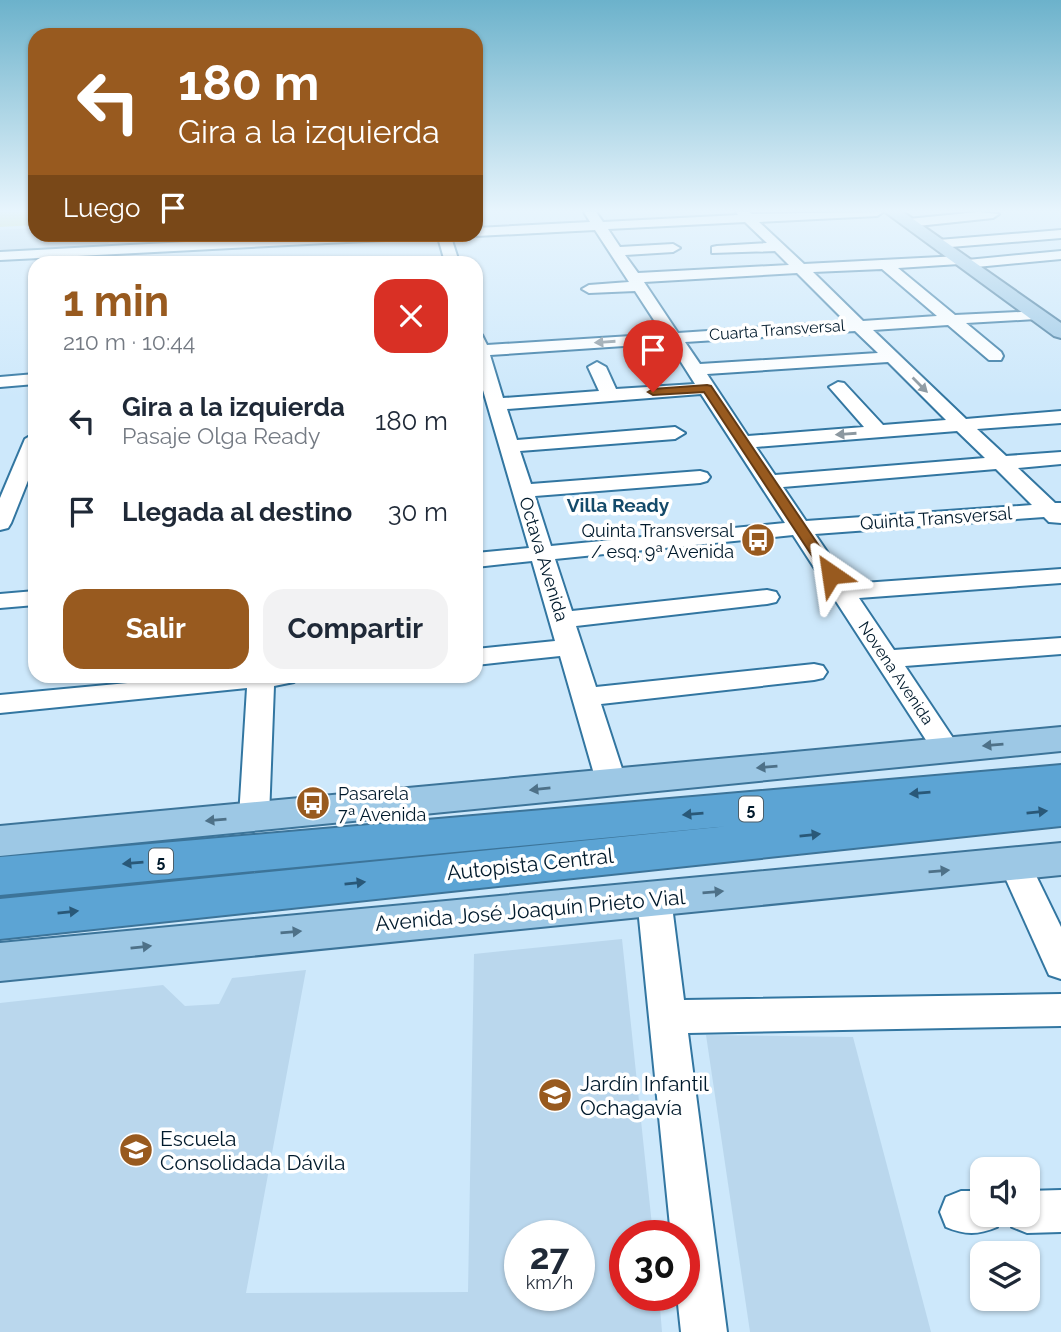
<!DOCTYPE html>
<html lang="es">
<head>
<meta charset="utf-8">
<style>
	body { margin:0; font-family:Raleway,sans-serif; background:#f2f2f3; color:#1f2937; height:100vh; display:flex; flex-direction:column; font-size:26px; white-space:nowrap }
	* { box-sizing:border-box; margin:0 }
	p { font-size:23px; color:#747a83 }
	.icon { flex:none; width:38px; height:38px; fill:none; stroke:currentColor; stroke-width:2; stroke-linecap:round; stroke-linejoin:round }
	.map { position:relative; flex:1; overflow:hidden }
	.panel { position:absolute; left:28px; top:256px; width:455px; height:427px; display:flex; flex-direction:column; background:#fff; border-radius:21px; box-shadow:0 2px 5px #0004 }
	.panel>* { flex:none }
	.top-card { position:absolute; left:28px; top:28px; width:455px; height:214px; border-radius:21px; box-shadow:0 2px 5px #0004; background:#985a1f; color:#fff; overflow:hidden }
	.controls { position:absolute; left:970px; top:1157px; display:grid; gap:14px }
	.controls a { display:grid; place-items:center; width:70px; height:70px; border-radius:14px; background:#fff; box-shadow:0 2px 5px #0004; font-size:35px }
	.speed { position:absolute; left:504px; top:1220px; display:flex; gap:14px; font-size:35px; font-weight:700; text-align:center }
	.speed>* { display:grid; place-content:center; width:91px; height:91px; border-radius:50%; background:#fff; box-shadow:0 2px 5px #0004; line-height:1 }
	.speed small { font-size:18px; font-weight:400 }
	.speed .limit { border:10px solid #d22; background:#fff; color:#111 }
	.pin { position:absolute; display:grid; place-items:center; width:60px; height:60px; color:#fff; margin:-72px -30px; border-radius:50% 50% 50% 0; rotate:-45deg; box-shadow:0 0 7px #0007 }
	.pin .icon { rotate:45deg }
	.me { position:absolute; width:77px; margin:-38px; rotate:328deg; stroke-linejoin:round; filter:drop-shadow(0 0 5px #0008) }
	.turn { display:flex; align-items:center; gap:24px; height:147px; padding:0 35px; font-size:32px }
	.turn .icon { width:91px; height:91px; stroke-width:2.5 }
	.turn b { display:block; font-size:49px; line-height:60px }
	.then { display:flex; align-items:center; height:66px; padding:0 35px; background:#0003; gap:14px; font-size:26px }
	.round { display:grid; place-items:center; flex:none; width:74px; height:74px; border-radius:21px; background:#f2f2f3 }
	.overview { display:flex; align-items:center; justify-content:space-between; height:119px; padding:0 35px }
	h1 { font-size:42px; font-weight:700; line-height:52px; color:#985a1f }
	.cta { display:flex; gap:14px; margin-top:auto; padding:14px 35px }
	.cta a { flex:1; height:80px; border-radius:21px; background:#985a1f; color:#fff; font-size:28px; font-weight:700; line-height:80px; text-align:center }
	.cta a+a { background:#f2f2f3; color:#1f2937 }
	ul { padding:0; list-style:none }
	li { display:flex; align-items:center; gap:21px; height:91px; padding:0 35px }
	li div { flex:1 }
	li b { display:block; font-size:26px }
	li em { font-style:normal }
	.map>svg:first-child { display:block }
	.built { fill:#bad7ed; fill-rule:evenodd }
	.green { fill:#c9d99b }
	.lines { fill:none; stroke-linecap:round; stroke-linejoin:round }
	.minor-casing { stroke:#3276a1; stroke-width:4 }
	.major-casing { stroke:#3c7499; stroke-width:4 }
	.highway-casing { stroke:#3c7499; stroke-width:4 }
	.minor { fill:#fff; fill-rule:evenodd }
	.major { fill:#9dc8e5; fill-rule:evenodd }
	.highway { fill:#5ca4d4; fill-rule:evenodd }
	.oneway { fill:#8c98a0 }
	.oneway2 { fill:#4e7188 }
	.oneway3 { fill:#295878 }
	.route { fill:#985a1f; stroke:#633a14; stroke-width:2 }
	.labels { text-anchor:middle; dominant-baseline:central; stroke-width:7; stroke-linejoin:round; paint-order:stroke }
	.far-street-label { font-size:16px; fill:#001a2c; stroke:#fff }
	.shield { fill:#fff; stroke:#4c5f6b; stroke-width:2 }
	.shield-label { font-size:16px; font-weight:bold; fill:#001a2c }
	.street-label { font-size:18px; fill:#001a2c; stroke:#fff }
	.poi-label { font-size:18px; fill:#001a2c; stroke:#fff; text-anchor:end }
	.neighbourhood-label { font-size:19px; font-weight:bold; fill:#144a6a; stroke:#fff }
	.near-street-label { font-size:21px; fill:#001a2c; stroke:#fff }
	.near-poi-label { font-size:21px; fill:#001a2c; stroke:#fff; text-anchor:start }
</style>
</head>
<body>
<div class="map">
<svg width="1061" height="1332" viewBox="0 0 1061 1332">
	<rect width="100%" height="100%" fill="#cde8fb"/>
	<g class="built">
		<polygon points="35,228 35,234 112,235 107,247 0,252 0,230"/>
		<path d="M622,939L653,1235L625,1236V1295H659L662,1332H0V1003L163,985L185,1006L219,1004L232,978L306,970L246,1293L468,1292L474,954ZM520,1236H579V1295H520Z"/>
		<polygon points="706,1035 853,1037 931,1332 750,1332"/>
	</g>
	<polygon class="green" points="0,212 35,212 35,225 0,227"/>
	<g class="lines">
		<g class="minor-casing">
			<g id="minor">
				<path d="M584,212H596L603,222L738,215L736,212H749L752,214L883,212L877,216L759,222L804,264L960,256L967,260L1061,251V259L966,268L959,264L898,268L955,315L1042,311L1044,314L1036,319L966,323L1001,352L1003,356L1001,360H989L948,325L873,330L966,419L1061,411V423L977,429L1006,456L1061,452V464L1018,468L1055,503H1061V523L1049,522L1044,517L815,534L849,584L1061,569V583L859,598L894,650L1061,638V654L905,666L961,750L957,757L947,760L937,757L793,535L555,559L572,611L767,590L776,592L779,597L776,602L767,604L576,626L596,687L814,664L823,666L827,672L823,678L814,680L601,704L626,781L622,788L611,792L600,788L596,781L560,656L476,665V649L555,641L532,561L476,567V553L529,548L476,366V333L482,335L487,345L663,334L635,291L589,293L582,289L589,285L629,282L595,230L476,236L471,234H476V228L590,222ZM745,222L767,243L717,246L712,247V253L775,251L789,265L638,273L625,255L673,252L680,248L673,244L620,247L608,229ZM882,269L937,316L863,321L813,272ZM797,273L846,322L678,333L644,282ZM855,331L878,353L700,364L685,342ZM669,343L695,384L616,389L606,367L597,362L588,367L599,391L503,398L490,355ZM888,362L946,420L883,425L844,383L838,382L829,387L864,427L748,436L707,374ZM701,394L785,523L551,546L535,496L700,483L707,481L710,477L707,473L700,471L531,484L520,451L675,439L685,433L675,427L517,440L507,409ZM957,431L985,458L775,475L756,447ZM996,469L1032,505L806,521L783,487Z"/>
				<polygon points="978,212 999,214 993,218 908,227 902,223 908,219"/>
				<polygon points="1061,230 1061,238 938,248 931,244 938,240"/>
				<polygon points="338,234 431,234 425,238 0,260 0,252"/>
				<polygon points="437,234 450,234 459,262 445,262"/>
				<polygon points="35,374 35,384 0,387 0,377"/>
				<polygon points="35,433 35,463 11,523 8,528 0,530 0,498 25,439"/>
				<polygon points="35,591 35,605 0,608 0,594"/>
				<polygon points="202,676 298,676 294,682 274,686 269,817 265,825 254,828 243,825 239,817 247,688 0,713 0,695"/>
				<polygon points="1015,852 1026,855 1061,927 1061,979 1049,975 999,864 1004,855"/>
				<polygon points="654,885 666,889 671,898 684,1000 1061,994 1061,1026 688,1033 727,1332 681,1332 677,1295 684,1295 684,1236 671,1236 637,898 642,889"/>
				<polygon points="1061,1190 1061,1232 1027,1233 1012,1227 1007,1214 1027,1214 1027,1191"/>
				<path d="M961,1191H982V1214H1002L997,1227C978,1235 965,1235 946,1227L940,1212L946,1197Z"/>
			</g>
		</g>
		<g class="major-casing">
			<g id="major">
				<polygon points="885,212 903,212 1061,323 1061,338 1054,336"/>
				<polygon points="1061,727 1061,751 0,856 0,826"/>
				<polygon points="1061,843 1061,875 0,981 0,943"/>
			</g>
		</g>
		<g class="highway-casing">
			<polygon id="highway" points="1061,765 1061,826 0,939 0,899 729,826 0,895 0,857"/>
		</g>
		<use href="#minor" class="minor"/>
		<use href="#major" class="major"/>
		<use href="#highway" class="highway"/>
	</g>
	<defs><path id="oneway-solid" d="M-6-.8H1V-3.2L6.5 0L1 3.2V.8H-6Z" transform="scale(1.75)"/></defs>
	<g class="oneway">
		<use href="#oneway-solid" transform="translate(605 342) rotate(176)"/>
		<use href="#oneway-solid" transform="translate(920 385) rotate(45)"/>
		<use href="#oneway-solid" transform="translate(846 434) rotate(176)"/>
	</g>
	<g class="oneway2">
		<use href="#oneway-solid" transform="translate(993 745) rotate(175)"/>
		<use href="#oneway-solid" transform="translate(767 767) rotate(175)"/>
		<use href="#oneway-solid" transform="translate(540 789) rotate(174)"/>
		<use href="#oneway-solid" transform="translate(216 820) rotate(175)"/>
		<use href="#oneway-solid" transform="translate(939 871) rotate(-5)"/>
		<use href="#oneway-solid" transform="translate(713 892) rotate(-5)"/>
		<use href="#oneway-solid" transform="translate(291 932) rotate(-5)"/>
		<use href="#oneway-solid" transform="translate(141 947) rotate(-6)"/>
	</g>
	<g class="oneway3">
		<use href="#oneway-solid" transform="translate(920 793) rotate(175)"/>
		<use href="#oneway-solid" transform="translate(1037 812) rotate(-6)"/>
		<use href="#oneway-solid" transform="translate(693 814) rotate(175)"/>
		<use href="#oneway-solid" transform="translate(810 835) rotate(-6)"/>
		<use href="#oneway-solid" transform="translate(133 863) rotate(175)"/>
		<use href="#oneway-solid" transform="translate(355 883) rotate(-6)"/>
		<use href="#oneway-solid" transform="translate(68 912) rotate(-6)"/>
	</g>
	<linearGradient id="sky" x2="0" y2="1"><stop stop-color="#6cb2cb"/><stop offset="0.53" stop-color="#e8f5fd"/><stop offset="1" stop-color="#e8f5fd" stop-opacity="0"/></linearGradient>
	<rect width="1061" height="398" fill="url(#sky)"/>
	<polygon class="route" points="707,385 711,386 838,574 836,577 826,577 704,392 653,395 648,392 653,389"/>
	<defs>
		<g id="bus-disc" transform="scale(1.75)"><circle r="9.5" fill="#985a1f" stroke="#fff"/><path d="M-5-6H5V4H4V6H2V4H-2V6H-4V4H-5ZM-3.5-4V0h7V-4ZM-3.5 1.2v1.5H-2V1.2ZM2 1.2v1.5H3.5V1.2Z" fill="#fff"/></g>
		<g id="school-disc" transform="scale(1.75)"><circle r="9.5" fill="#985a1f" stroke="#fff"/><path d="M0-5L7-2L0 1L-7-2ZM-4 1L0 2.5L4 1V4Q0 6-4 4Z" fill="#fff"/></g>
	</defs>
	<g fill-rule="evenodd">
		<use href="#bus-disc" x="758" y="540"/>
		<use href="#bus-disc" x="313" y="803"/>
		<use href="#school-disc" x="555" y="1095"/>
		<use href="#school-disc" x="136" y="1150"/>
	</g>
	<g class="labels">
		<g class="far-street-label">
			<text transform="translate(777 330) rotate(-4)">Cuarta Transversal</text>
			<text transform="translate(896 673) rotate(56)">Novena Avenida</text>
		</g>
		<g class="shield">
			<rect x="739" y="796.5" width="24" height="25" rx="5"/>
			<rect x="149" y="848.5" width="24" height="25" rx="5"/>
		</g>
		<g class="shield-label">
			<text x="751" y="809">5</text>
			<text x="161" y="861">5</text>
		</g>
		<g class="street-label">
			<text transform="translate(936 518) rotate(-4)">Quinta Transversal</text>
			<text transform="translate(544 559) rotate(73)">Octava Avenida</text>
		</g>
		<g class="poi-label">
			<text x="734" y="530">Quinta Transversal<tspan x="734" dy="21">/ esq. 9ª Avenida</tspan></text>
			<text x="338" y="793" text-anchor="start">Pasarela<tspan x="338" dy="21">7ª Avenida</tspan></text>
		</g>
		<g class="neighbourhood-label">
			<text x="618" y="505">Villa Ready</text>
		</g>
		<g class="near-street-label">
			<text transform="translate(530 864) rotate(-6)">Autopista Central</text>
			<text transform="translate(530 910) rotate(-5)">Avenida José Joaquín Prieto Vial</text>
		</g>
		<g class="near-poi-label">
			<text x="580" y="1083">Jardín Infantil<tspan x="580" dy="24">Ochagavía</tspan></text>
			<text x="160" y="1138">Escuela<tspan x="160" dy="24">Consolidada Dávila</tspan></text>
		</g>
	</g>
</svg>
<div class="controls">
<a><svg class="icon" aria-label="sound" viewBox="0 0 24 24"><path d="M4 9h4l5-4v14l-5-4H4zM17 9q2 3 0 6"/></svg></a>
<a><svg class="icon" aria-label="layers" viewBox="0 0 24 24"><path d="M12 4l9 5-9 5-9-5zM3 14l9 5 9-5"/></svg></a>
</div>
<div class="speed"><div>27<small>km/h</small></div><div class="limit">30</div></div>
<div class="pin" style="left:653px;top:392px;background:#d93025"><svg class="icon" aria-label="arrive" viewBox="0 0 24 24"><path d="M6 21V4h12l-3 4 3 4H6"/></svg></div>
<svg class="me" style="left:831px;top:574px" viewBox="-20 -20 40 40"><path d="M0-17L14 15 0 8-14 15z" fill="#985a1f" stroke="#fff" stroke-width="4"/></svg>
<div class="top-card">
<div class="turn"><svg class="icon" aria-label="left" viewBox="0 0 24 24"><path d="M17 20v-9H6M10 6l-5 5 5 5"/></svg><div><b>180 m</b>Gira a la izquierda</div></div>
<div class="then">Luego<svg class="icon" aria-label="arrive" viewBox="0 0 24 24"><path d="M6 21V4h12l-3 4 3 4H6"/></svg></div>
</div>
<section class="panel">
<div class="overview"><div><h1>1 min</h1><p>210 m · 10:44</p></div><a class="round" style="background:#d93025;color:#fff"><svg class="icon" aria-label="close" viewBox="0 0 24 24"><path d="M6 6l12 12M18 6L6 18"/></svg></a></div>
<ul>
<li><svg class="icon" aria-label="left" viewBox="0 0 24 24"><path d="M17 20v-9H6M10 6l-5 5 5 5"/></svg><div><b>Gira a la izquierda</b><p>Pasaje Olga Ready</p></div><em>180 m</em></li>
<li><svg class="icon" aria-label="arrive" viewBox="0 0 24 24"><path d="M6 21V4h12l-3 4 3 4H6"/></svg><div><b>Llegada al destino</b></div><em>30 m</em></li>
</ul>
<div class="cta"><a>Salir</a><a>Compartir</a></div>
</section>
</div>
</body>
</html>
